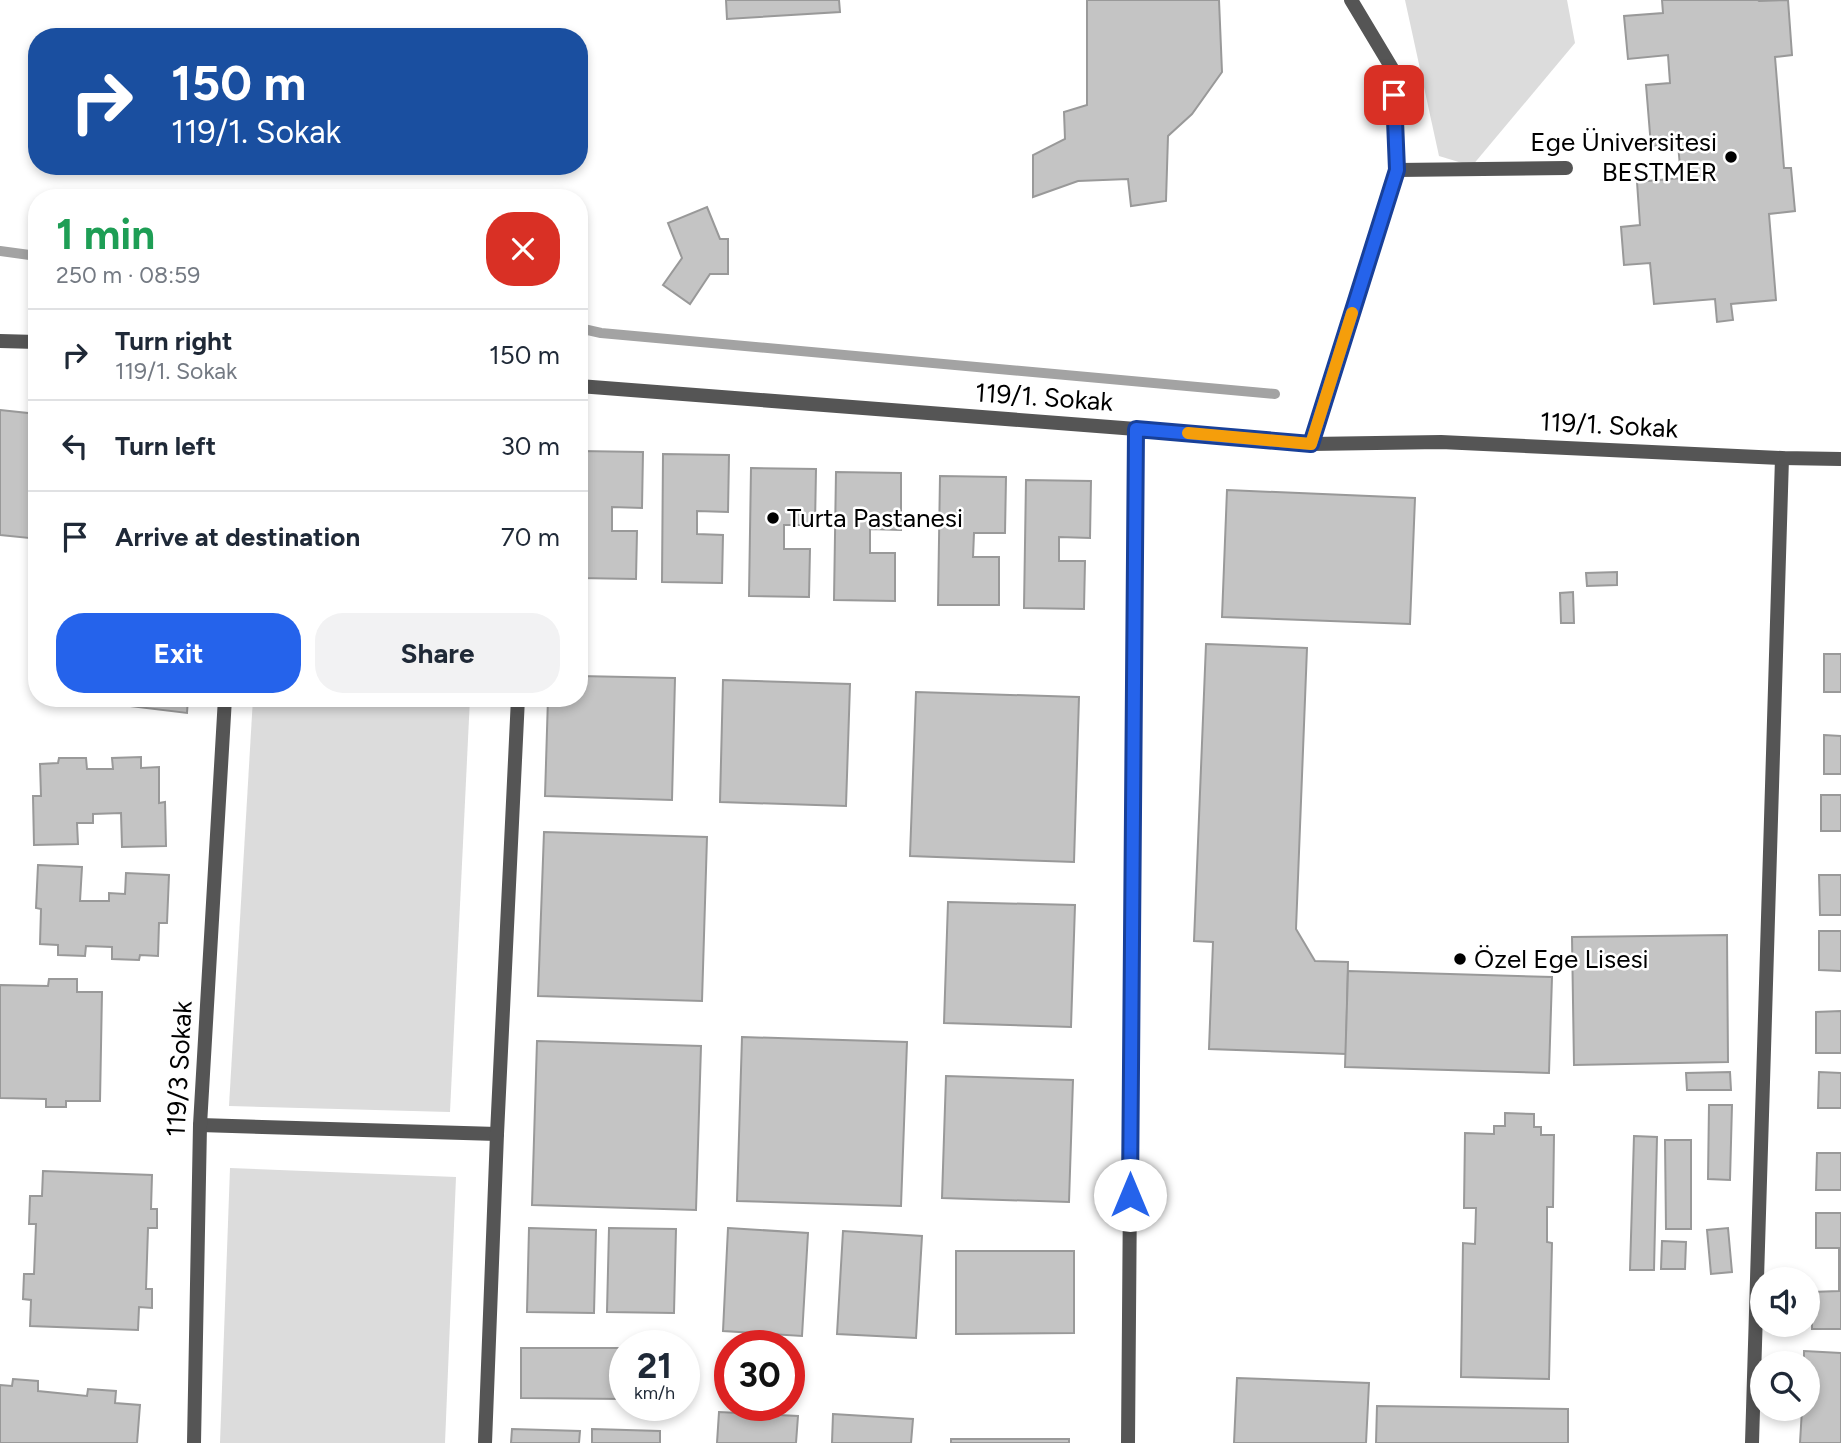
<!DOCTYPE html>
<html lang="en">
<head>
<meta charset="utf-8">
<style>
	body { margin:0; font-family:Figtree,sans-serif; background:#f2f2f3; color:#1f2937; height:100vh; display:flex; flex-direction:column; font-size:26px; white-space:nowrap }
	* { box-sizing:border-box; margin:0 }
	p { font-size:23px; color:#747a83 }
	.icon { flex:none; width:38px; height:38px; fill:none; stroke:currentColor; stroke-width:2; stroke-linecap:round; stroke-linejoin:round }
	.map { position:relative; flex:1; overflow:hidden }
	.details { position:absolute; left:28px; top:189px; width:560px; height:518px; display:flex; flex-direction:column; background:#fff; border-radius:28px; box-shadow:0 4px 10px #0003 }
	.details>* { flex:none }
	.hud { position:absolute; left:28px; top:28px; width:560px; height:147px; border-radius:28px; box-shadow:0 4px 10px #0003; background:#1a4fa0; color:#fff; overflow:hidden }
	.tools { position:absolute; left:1750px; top:1267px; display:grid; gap:14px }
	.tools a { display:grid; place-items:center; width:70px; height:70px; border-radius:50%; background:#fff; box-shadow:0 4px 10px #0003; font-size:35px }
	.speed { position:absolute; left:609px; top:1330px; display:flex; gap:14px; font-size:35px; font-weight:700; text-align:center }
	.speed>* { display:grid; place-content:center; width:91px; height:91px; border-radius:50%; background:#fff; box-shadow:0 4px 10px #0003; line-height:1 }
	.speed small { font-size:18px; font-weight:400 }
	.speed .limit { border:10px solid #d22; background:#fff; color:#111 }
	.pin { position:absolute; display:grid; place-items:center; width:60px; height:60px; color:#fff; margin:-30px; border-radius:14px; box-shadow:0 4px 10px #0006 }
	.me { position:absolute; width:77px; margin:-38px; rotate:0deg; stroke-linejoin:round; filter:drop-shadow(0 0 5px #0008) }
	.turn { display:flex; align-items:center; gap:24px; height:147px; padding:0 28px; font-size:32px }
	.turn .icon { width:91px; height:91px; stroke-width:2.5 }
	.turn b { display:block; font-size:49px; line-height:60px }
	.round { display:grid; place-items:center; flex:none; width:74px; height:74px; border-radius:28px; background:#f2f2f3 }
	.head { display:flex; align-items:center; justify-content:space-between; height:119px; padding:0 28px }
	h1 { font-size:42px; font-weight:700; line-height:52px; color:#1e9e55 }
	.cta { display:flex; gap:14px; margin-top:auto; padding:14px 28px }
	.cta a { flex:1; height:80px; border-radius:28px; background:#2563eb; color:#fff; font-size:28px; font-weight:700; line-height:80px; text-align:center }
	.cta a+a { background:#f2f2f3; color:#1f2937 }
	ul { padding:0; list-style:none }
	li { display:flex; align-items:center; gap:21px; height:91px; padding:0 28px; border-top:2px solid #e0e1e3 }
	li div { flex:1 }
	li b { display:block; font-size:26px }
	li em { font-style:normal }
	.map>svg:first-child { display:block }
	.green { fill:#dcdcdc }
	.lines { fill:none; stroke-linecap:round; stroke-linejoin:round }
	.stream { stroke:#a3a3a3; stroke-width:10 }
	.building { fill:#c4c4c4; stroke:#999; stroke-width:2 }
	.service { stroke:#555; stroke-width:14 }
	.minor { stroke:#555; stroke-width:14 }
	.tertiary { stroke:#555; stroke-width:14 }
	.route-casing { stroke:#184099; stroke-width:18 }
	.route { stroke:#2563eb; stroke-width:12 }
	.slow { stroke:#f59e0b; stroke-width:12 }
	.poi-dot { fill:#000; stroke:#fff; stroke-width:2.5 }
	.labels { text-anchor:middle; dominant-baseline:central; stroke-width:5; stroke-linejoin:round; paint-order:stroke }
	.poi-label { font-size:26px; fill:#000; stroke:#fff; text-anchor:start }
	.street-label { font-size:26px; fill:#000; stroke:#fff }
</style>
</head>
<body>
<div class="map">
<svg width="1841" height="1443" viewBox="0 0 1841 1443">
	<rect width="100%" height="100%" fill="#fff"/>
	<g class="green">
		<polygon points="1405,0 1567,0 1575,43 1472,166 1439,156"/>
		<polygon points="253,698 470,698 450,1112 229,1106"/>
		<polygon points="230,1168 456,1177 445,1443 220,1443"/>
	</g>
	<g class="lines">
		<g class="stream">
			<polyline points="0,251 37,256"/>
			<polyline points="579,328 601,333 1275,394"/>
		</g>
	</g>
	<g class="building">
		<polygon points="726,0 839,0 840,12 727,19"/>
		<polygon points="1087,0 1219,0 1222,72 1192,114 1168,136 1166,201 1131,206 1128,179 1078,181 1033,197 1033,155 1065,139 1064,112 1087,105"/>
		<polygon points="1662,0 1758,0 1759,1 1788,0 1792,55 1775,57 1784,168 1791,168 1795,211 1769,214 1776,300 1731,304 1733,320 1717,322 1715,299 1654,304 1650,263 1624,265 1621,227 1640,225 1637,182 1681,178 1678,144 1651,146 1646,85 1670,83 1668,55 1628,59 1624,16 1663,13"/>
		<polygon points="707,207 720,239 728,239 728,274 710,274 690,304 663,285 682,258 668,223"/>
		<polygon points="0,410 37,414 37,452 29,538 0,535"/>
		<polygon points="579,451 643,452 642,508 612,507 612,531 637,531 636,579 579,578"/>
		<polygon points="663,454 729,455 728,512 697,511 697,534 723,535 722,583 662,582"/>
		<polygon points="751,468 816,469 815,525 784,525 784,549 810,549 809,597 749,596"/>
		<polygon points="836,472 901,473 901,530 870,529 870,553 895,553 895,601 834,600"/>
		<polygon points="940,476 1006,477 1005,533 974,533 973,557 999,557 999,605 938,605"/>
		<polygon points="1026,480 1091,481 1090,538 1059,537 1059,561 1085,561 1084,609 1024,608"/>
		<polygon points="1227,490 1415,498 1410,624 1222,617"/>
		<polygon points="1617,572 1617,585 1587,586 1586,573"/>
		<polygon points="1573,592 1574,623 1561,623 1560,593"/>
		<polygon points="1206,644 1307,648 1296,929 1315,961 1348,962 1346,1054 1209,1049 1213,942 1194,941"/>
		<rect x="1824" y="654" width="17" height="38"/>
		<polygon points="579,676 675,678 672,800 545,796 548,698 579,698"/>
		<polygon points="723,680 850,684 846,806 720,802"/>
		<polygon points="916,692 1079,697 1074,862 910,856"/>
		<polygon points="64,698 188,698 187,713"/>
		<polygon points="1824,735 1841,736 1841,774 1824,774"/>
		<polygon points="141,757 141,768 159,767 159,803 165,802 166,846 122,847 121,813 93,814 93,823 77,823 78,844 34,845 33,796 41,796 40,764 58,763 59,758 86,758 87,769 113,769 112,758"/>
		<rect x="1821" y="795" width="20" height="36"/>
		<polygon points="544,832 707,837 702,1001 538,996"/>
		<polygon points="38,865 82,867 80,901 109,901 109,893 125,894 126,873 169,875 167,923 159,923 158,956 140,955 139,960 112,959 112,947 86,946 85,956 58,955 58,945 40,944 41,909 36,908"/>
		<polygon points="1819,875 1841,875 1841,915 1820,915"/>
		<polygon points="948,902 1075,905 1071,1027 944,1023"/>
		<polygon points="1819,931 1841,931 1841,971 1819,970"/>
		<polygon points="1727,935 1728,1062 1574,1065 1572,937"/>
		<polygon points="1348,971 1552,977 1549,1073 1345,1067"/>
		<polygon points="49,979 77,979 77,992 102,992 100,1101 66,1101 66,1107 46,1107 46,1099 0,1098 0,985 48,986"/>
		<polygon points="1841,1011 1841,1053 1816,1053 1816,1012"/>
		<polygon points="742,1037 907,1042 901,1206 737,1201"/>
		<polygon points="537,1041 701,1046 696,1210 532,1205"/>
		<polygon points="1730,1072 1731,1090 1687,1090 1686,1073"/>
		<polygon points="1819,1072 1841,1073 1841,1108 1818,1108"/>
		<polygon points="946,1076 1073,1080 1069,1202 942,1198"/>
		<polygon points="1709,1105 1732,1105 1730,1180 1708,1179"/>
		<polygon points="1505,1113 1534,1114 1534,1127 1541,1127 1541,1135 1554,1135 1553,1207 1547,1207 1547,1242 1552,1243 1549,1379 1461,1377 1463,1243 1475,1244 1476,1208 1464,1208 1465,1133 1494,1134 1494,1126 1505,1126"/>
		<polygon points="1634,1136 1657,1137 1654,1270 1630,1270"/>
		<polygon points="1665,1140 1691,1140 1691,1229 1666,1229"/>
		<polygon points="1817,1153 1841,1153 1841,1190 1816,1190"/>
		<polygon points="43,1171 152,1175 151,1209 157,1209 157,1228 148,1228 146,1289 152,1289 152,1308 139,1307 138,1330 30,1326 31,1300 23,1299 24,1274 34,1274 36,1224 29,1224 30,1196 42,1196"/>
		<polygon points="1816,1213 1841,1213 1841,1329 1812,1329 1812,1292 1839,1291 1839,1248 1816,1248"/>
		<polygon points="529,1228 596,1230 594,1313 527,1312"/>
		<polygon points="609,1228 676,1229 674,1313 607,1312"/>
		<polygon points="728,1228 808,1233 802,1336 723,1331"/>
		<polygon points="1728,1228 1732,1272 1711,1274 1707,1230"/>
		<polygon points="843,1231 922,1236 916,1338 837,1334"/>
		<polygon points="1662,1241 1686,1242 1685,1269 1661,1269"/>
		<polygon points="956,1251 1074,1251 1074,1333 956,1334"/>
		<polygon points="521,1348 625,1348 625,1399 521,1398"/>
		<polygon points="1804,1351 1841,1353 1841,1443 1800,1443 1802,1409 1808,1409 1808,1363 1804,1363"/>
		<polygon points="1237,1378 1369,1383 1366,1443 1234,1443"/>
		<polygon points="13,1379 38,1381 38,1391 87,1396 88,1389 116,1391 115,1403 140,1405 137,1443 0,1443 0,1385 12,1386"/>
		<polygon points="1377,1406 1568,1409 1568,1443 1376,1443"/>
		<polygon points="719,1412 798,1416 796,1443 717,1443"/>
		<polygon points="833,1414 913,1419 911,1443 832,1443"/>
		<polygon points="512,1429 580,1431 579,1443 511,1443"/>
		<polygon points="592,1429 660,1431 660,1443 592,1443"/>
		<rect x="951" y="1439" width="118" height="4"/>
	</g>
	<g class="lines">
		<g class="service">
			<polyline points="1397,170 1566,168"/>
			<polyline points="1311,444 1397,170 1393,70 1351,0"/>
		</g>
		<g class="minor">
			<polyline points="200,1125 497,1134"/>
			<polyline points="194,1443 200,1125 225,698"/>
			<polyline points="485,1443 497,1134 518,698"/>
			<polyline points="1128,1443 1136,429"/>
			<polyline points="1752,1443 1782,458"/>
		</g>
		<g class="tertiary">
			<polyline points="0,341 37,342"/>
			<polyline points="579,386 1136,429 1311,444 1441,442 1782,458 1841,459"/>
		</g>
	</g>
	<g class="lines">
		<g class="route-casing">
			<polyline id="route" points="1130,1195 1136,429 1311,444 1397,170 1394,95"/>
		</g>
		<use href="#route" class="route"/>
		<polyline class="slow" points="1188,433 1311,444 1352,313"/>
	</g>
	<g class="poi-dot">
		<circle cx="1731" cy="157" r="7"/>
		<circle cx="773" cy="518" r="7"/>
		<circle cx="1460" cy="959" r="7"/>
	</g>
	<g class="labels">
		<g class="poi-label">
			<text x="1717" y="142" text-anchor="end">Ege Üniversitesi<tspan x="1717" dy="30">BESTMER</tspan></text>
			<text x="787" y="518">Turta Pastanesi</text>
			<text x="1474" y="959">Özel Ege Lisesi</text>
		</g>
		<g class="street-label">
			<text transform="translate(1044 397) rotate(4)">119/1. Sokak</text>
			<text transform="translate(1609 425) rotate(3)">119/1. Sokak</text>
			<text transform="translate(179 1069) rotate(-87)">119/3 Sokak</text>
		</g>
	</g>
</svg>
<div class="tools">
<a><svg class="icon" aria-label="sound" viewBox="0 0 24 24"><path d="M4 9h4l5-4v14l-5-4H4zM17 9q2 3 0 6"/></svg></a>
<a><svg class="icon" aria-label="search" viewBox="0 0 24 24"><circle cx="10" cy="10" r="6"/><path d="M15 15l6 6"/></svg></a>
</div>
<div class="speed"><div>21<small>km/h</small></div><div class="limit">30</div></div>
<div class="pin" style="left:1394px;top:95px;background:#d93025"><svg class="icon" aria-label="arrive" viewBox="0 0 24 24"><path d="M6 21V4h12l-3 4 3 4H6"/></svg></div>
<svg class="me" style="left:1130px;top:1195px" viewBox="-20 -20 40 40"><circle r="19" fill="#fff"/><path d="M0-13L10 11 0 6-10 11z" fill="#2563eb"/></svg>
<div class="hud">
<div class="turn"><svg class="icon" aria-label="right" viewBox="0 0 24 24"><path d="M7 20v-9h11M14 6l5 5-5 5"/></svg><div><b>150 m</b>119/1. Sokak</div></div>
</div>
<section class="details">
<div class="head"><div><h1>1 min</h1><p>250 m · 08:59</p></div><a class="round" style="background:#d93025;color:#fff"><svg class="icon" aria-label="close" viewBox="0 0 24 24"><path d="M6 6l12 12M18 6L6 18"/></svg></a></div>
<ul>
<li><svg class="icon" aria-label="right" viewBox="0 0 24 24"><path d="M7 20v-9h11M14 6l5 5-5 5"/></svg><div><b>Turn right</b><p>119/1. Sokak</p></div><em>150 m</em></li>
<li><svg class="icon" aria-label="left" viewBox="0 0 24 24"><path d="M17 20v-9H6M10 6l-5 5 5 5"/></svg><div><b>Turn left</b></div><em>30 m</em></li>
<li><svg class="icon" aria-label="arrive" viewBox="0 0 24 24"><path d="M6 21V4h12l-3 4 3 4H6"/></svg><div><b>Arrive at destination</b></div><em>70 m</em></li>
</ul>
<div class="cta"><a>Exit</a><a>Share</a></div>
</section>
</div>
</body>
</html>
